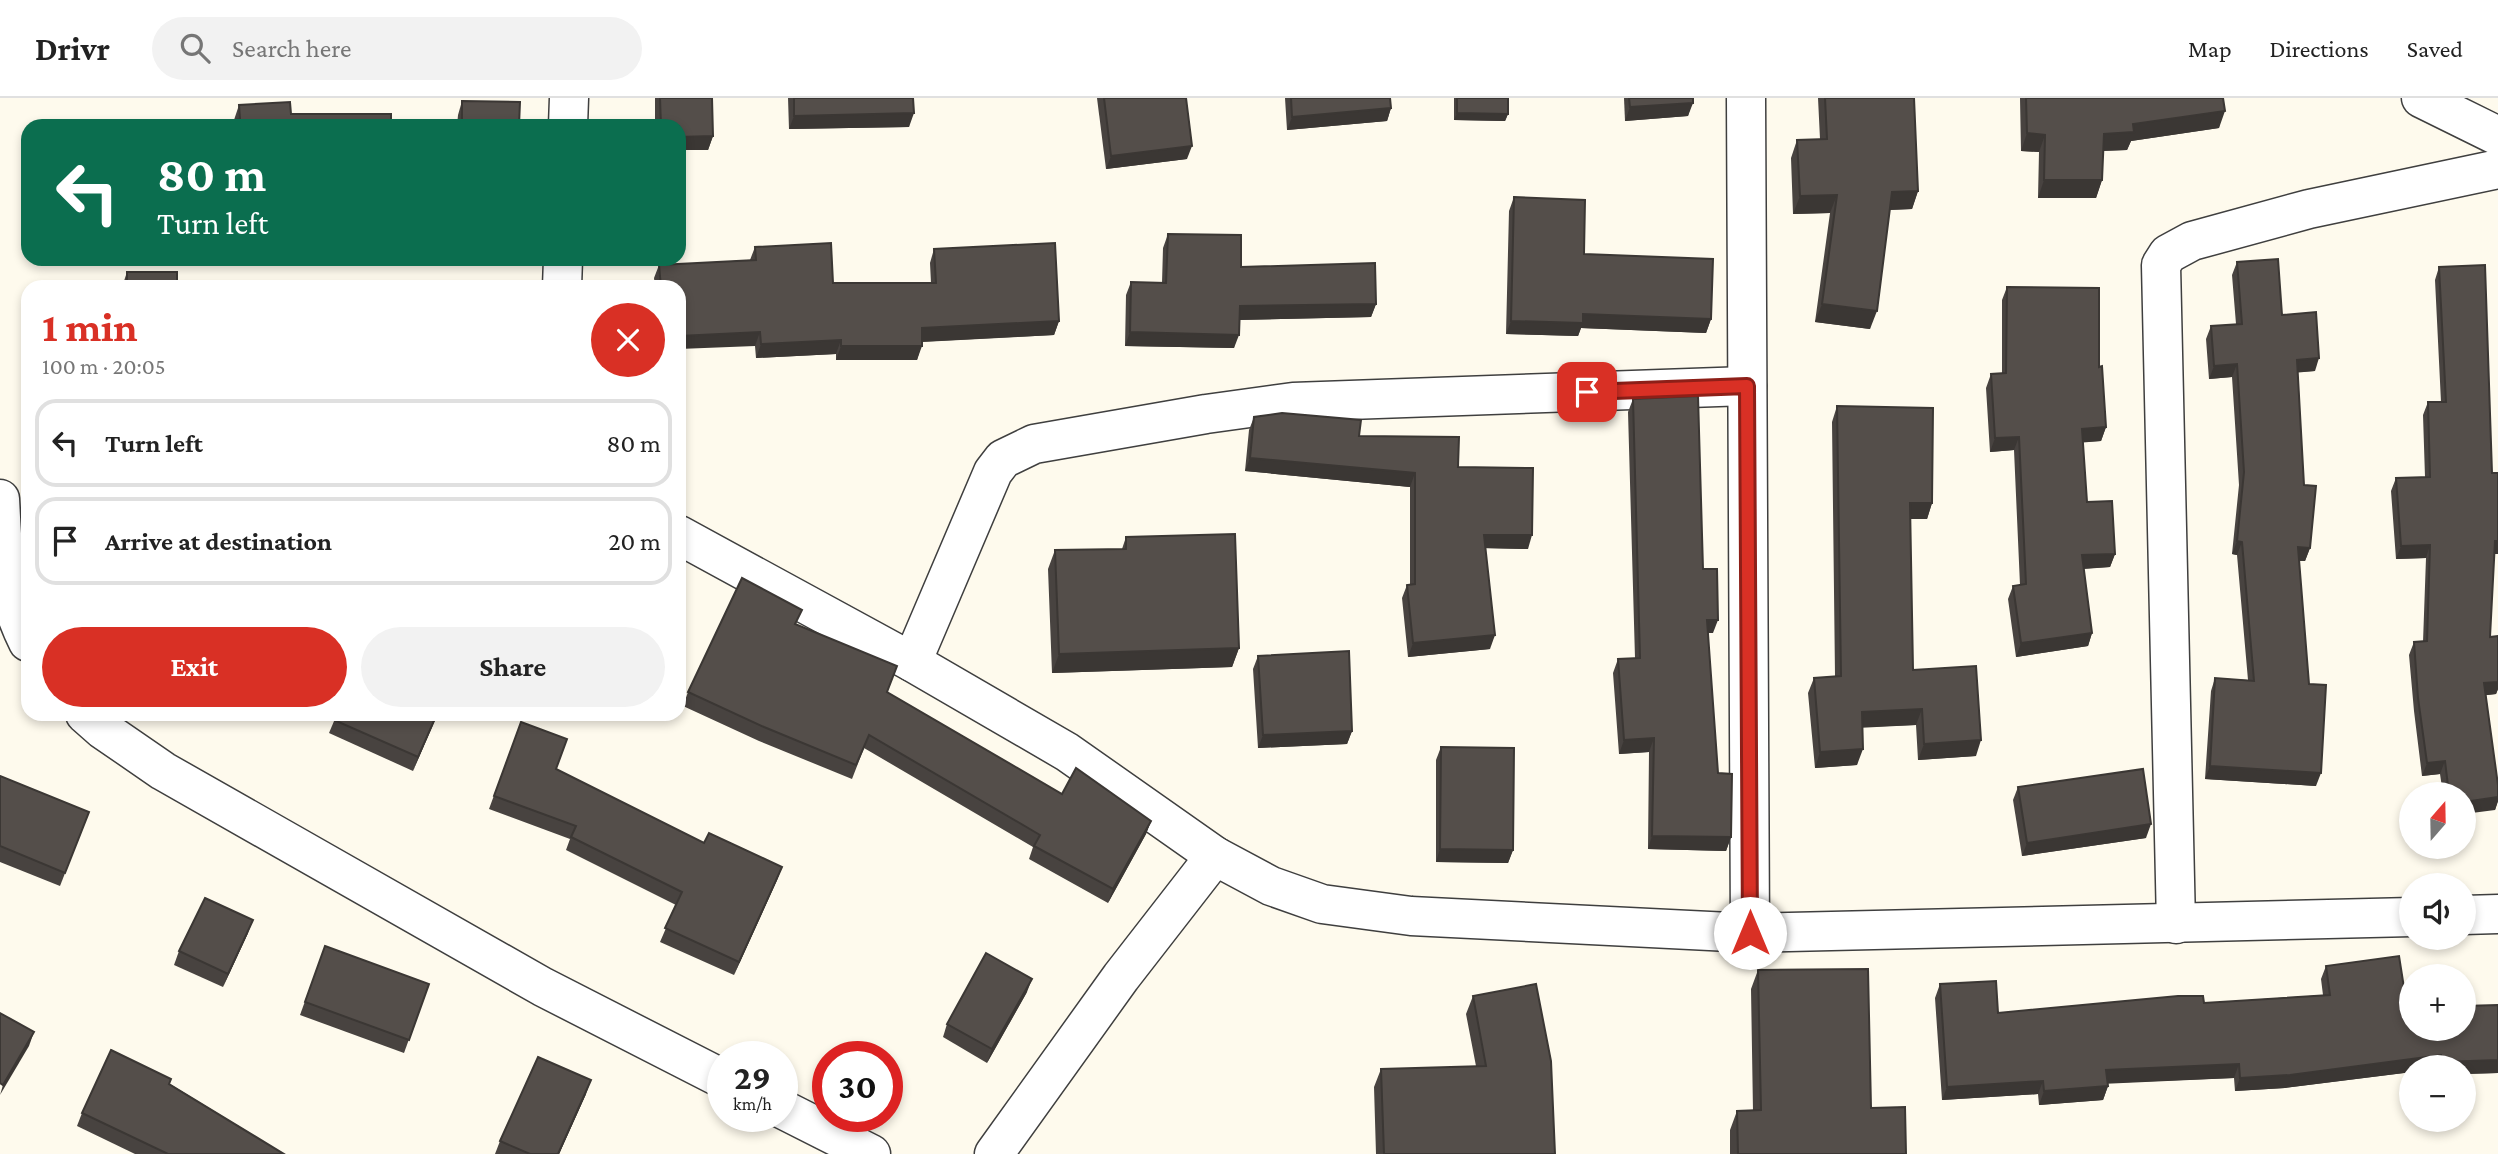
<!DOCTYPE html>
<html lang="en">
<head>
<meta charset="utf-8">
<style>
	body { margin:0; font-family:"Crimson Pro",serif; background:#f2f2f2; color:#222; height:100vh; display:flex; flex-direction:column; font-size:26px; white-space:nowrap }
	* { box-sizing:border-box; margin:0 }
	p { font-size:23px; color:#767676 }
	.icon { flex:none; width:38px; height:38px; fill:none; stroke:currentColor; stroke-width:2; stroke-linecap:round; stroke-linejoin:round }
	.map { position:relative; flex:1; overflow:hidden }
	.side { position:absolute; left:21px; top:182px; width:665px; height:441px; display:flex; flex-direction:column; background:#fff; border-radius:21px; box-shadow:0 4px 10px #0003 }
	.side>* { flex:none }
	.hud { position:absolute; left:21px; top:21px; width:665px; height:147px; border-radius:21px; box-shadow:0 4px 10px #0003; background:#0b6e4f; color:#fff; overflow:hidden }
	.needle { width:46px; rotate:20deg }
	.fabs { position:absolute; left:2399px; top:684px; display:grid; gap:14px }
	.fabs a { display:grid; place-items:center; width:77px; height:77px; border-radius:50%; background:#fff; box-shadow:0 4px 10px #0003; font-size:35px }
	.speed { position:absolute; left:707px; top:943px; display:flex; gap:14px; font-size:35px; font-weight:700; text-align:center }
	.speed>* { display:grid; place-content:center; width:91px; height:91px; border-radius:50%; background:#fff; box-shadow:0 4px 10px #0003; line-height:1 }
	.speed small { font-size:18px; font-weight:400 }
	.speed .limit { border:10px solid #d22; background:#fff; color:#111 }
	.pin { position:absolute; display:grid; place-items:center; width:60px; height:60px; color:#fff; margin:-30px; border-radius:14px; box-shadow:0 4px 10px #0006 }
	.me { position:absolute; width:77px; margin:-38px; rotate:0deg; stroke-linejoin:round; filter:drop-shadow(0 0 5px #0008) }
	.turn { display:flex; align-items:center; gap:24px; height:147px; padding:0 21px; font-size:32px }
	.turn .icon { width:91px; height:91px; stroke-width:2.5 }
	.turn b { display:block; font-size:49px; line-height:60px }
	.round { display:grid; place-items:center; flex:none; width:74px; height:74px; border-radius:37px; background:#f2f2f2 }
	.summary { display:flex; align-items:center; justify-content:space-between; height:119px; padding:0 21px }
	h1 { font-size:42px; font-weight:700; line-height:52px; color:#d93025 }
	.action { display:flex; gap:14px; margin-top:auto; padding:14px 21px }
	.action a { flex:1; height:80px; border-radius:42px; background:#d93025; color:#fff; font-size:28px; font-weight:700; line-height:80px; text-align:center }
	.action a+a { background:#f2f2f2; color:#222 }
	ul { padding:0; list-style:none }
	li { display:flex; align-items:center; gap:21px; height:88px; margin:0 14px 10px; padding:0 7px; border:4px solid #e0e0e0; border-radius:21px }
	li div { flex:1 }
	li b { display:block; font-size:26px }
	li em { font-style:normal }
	header { display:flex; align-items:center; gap:42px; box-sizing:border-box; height:98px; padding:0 35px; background:#fff; border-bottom:2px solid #e0e0e0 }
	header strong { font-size:33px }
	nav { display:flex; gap:38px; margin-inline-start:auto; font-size:24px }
	.search { width:490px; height:63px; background:#f2f2f2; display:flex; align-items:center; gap:18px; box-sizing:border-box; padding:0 24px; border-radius:38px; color:#767676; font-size:26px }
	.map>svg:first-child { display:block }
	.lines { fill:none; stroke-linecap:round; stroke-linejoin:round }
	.minor-casing { stroke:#3f3f3f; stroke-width:41 }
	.minor { stroke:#fff; stroke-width:38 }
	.wall { fill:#484340 }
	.shaded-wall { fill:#3b3734 }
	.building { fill:#544e4a; stroke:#3b3734; stroke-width:2 }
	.route-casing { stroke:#8d1f18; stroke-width:18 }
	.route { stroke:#d93025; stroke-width:12 }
</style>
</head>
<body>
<header>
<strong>Drivr</strong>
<div class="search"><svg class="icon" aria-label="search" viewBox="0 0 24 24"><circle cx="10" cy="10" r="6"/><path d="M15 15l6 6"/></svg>Search here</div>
<nav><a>Map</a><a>Directions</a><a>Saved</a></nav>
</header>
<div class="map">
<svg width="2498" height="1056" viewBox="0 0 2498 1056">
	<rect width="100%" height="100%" fill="#fefaed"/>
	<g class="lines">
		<g class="minor-casing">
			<g id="minor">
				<polyline points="1746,0 1750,835"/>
				<polyline points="2421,0 2498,38"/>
				<polyline points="568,28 569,0"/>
				<polyline points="562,189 563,161"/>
				<path d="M0,401C3,455 3,494 28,544"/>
				<polyline points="679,437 912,564 1067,654 1215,758 1271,788 1322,806 1411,818 1750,835 2412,819"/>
				<polyline points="912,564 993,374 1003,361 1034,346 1206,316 1293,304 1747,288"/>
				<polyline points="85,616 102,631 163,673 543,889 723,981"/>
				<polyline points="2464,817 2498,816"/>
				<polyline points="2176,826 2161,167 2168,156 2192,143 2309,111 2498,71"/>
				<polyline points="782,1011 871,1056"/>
				<polyline points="994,1056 1121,879 1215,758"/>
			</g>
		</g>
		<use href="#minor" class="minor"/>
	</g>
	<g class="wall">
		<polygon points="655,0 712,0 713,38 708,52 679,52 679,28 655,28"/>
		<polygon points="788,0 913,0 909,29 789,31"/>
		<polygon points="1097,0 1186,0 1187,61 1106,71"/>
		<polygon points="1285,0 1390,0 1391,10 1387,23 1287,32"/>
		<polygon points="1454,0 1508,0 1508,16 1505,23 1454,22"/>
		<polygon points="1624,0 1693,0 1688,18 1625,23"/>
		<polygon points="1818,0 1914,0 1918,93 1912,111 1890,112 1870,231 1815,224 1830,115 1793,116 1791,60 1797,42 1820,41"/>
		<polygon points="2020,0 2223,0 2219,30 2131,43 2127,52 2103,53 2102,82 2096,100 2038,100 2039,54 2021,53"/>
		<polygon points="462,3 519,28 457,28 458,17"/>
		<polygon points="239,7 291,16 234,22"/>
		<polygon points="1514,99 1584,156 1711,221 1706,235 1581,230 1578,238 1506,236 1509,113"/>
		<polygon points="1168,136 1241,169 1376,206 1371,219 1239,222 1234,250 1125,248 1126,197 1131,184 1162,185 1163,150"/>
		<polygon points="755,149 833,185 931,185 930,165 934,151 1059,223 1054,237 922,244 917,262 836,262 836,256 756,260 755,248 679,189 655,189 654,180 659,167 750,162"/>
		<polygon points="2237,164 2282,217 2315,273 2298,274 2304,387 2310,450 2305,463 2299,463 2316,688 2205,681 2211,593 2215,580 2248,582 2237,457 2232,456 2239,387 2232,279 2209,281 2206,241 2211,228 2236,226 2232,177"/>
		<polygon points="2439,169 2492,375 2498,375 2498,456 2494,456 2490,539 2498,545 2498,591 2496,596 2486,597 2498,687 2498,703 2495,712 2464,696 2443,696 2440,676 2422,678 2414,613 2409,557 2414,544 2423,544 2426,460 2396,461 2391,393 2396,380 2425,379 2423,317 2428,304 2441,304 2435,182"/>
		<polygon points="127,174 177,189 122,189"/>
		<polygon points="2007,189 2099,269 2106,329 2101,343 2083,344 2087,404 2115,456 2110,469 2084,471 2092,535 2088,548 2016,559 2008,501 2013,488 2020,487 2014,352 1990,354 1986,290 1991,276 2002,276 2002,202"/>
		<polygon points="1633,301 1703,471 1713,535 1708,535 1718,675 1731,739 1726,753 1648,751 1649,654 1619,656 1613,575 1618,561 1635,560 1628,314"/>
		<polygon points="1837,308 1932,405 1927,421 1910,421 1913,572 1976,658 1918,662 1916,627 1863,629 1857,667 1815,670 1808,595 1814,580 1835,578 1832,324"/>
		<polygon points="1254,319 1359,338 1458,369 1528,451 1485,450 1490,551 1408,559 1402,500 1407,487 1410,486 1410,389 1245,373 1249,332"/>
		<polygon points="1126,439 1239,550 1232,569 1052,575 1048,471 1055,452 1122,451"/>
		<polygon points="796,526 887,594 1062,696 1151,723 1146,736 1108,805 1029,761 1033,749 864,650 852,681 759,643 683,608 688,594"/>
		<polygon points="1258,558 1352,633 1347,646 1258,650 1253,571"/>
		<polygon points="337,616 435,622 413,673 329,635"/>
		<polygon points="521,624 556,671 704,745 782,769 777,782 734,877 660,844 676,807 566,752 570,741 489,711"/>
		<polygon points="1441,649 1513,752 1508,765 1436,764 1436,662"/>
		<polygon points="0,678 89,714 60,788 0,764"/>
		<polygon points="2018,689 2146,740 2022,758 2013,702"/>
		<polygon points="248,835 223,889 174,867 179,853"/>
		<polygon points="325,848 429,886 404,955 300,917"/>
		<polygon points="2326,868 2407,909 2498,907 2498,975 2464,976 2464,970 2412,970 2412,974 2285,990 2235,993 2234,980 2107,985 2108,988 2103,1002 2039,1007 2038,996 1942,1002 1935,900 1940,886 1998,915 2204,905 2323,897 2321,881"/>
		<polygon points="1758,872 1871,1010 1906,1056 1730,1056 1730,1032 1737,1013 1753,1013 1751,891"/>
		<polygon points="1027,894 987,965 943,939 947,926"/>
		<polygon points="1473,898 1555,1056 1376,1056 1374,989 1381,971 1476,968 1466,916"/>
		<polygon points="170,986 284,1056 135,1056 77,1028 82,1015"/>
		<polygon points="586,996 559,1056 495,1056 500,1043"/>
	</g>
	<g class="shaded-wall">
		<polygon points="1693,5 1688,18 1625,23 1630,9"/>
		<polygon points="1391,10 1387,23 1287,32 1292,19"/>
		<polygon points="2225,13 2219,30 2131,43 2127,52 2097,53 2104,36 2133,26"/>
		<polygon points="914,15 909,29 789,31 794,18"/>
		<polygon points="1457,15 1508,16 1505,23 1454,22"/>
		<polygon points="2027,35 2045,37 2039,54 2021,53"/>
		<polygon points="713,38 708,52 679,52 679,39"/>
		<polygon points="1192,48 1187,61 1106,71 1111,58"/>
		<polygon points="2044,82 2102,82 2096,100 2038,100"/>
		<polygon points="1918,93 1912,111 1886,112 1892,94"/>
		<polygon points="1837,97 1830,115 1793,116 1800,98"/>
		<polygon points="1376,206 1371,219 1235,222 1240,208"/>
		<polygon points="1822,206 1877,213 1870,231 1815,224"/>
		<polygon points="1583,216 1711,221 1706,235 1581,230 1578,238 1506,236 1511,223"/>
		<polygon points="1059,223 1054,237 917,244 922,230"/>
		<polygon points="760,234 755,248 679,251 679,238"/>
		<polygon points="1130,234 1239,237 1234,250 1125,248"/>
		<polygon points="841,242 836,256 756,260 761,246"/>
		<polygon points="841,248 922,248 917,262 836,262"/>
		<polygon points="2319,260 2315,273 2293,275 2297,262"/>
		<polygon points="2237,266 2232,279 2209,281 2214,268"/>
		<polygon points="2106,329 2101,343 2077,345 2082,331"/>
		<polygon points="2019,339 2014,352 1990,354 1995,340"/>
		<polygon points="1250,360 1415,375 1410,389 1245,373"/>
		<polygon points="1910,405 1932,405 1927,421 1904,421"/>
		<polygon points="1484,437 1532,437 1528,451 1479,450"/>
		<polygon points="2237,443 2242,444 2237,457 2232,456"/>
		<polygon points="2495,443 2498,443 2498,456 2490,456"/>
		<polygon points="2430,447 2426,460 2396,461 2401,448"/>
		<polygon points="2298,449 2310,450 2305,463 2293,462"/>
		<polygon points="2115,456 2110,469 2077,471 2082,457"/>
		<polygon points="1707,522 1718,522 1713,535 1702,535"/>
		<polygon points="2092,535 2088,548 2016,559 2021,545"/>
		<polygon points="1495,537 1490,551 1408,559 1413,545"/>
		<polygon points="1239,550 1232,569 1052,575 1059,556"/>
		<polygon points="2498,584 2498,591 2496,596 2479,598 2484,585"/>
		<polygon points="1922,611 1916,627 1857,630 1862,614"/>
		<polygon points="437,616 435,622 413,673 418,659"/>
		<polygon points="1352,633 1347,646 1258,650 1263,637"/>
		<polygon points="1654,640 1649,654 1619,656 1624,642"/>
		<polygon points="1981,642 1976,658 1918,662 1924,646"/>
		<polygon points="1863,651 1857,667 1815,670 1820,654"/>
		<polygon points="2445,663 2440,676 2422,678 2427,665"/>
		<polygon points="2210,668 2321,675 2316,688 2205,681"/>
		<polygon points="2498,699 2498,703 2495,712 2464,716 2464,704"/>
		<polygon points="1151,723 1146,736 1108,805 1113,791"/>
		<polygon points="2151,726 2146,740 2022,758 2027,745"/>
		<polygon points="1652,738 1731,739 1726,753 1648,751"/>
		<polygon points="1440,751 1513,752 1508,765 1436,764"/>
		<polygon points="782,769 777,782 734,877 739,864"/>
		<polygon points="253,822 248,835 223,889 228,876"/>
		<polygon points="1032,881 1027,894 987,965 992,951"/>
		<polygon points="34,934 29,948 0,997 3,987"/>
		<polygon points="2441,957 2437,970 2412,970 2412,974 2285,990 2235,993 2240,980"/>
		<polygon points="2498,962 2498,975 2464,976 2464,970 2440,970 2442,964"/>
		<polygon points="2239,966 2234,980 2101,986 2106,972"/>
		<polygon points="591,982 586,996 559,1056 558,1056"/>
		<polygon points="2043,983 2038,996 1942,1002 1947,989"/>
		<polygon points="2108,988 2103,1002 2039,1007 2044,993"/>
	</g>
	<g class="building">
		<polygon points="660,0 712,0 713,38 679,39 679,28 661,28"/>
		<polygon points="794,0 913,0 914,15 794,18"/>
		<polygon points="1104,0 1186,0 1192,48 1111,58"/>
		<polygon points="1291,0 1390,0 1391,10 1292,19"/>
		<polygon points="1457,0 1508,0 1508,16 1457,15"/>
		<polygon points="1629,0 1693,0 1693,5 1630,9"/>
		<polygon points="1825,0 1914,0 1918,93 1892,94 1877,213 1822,206 1837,97 1800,98 1797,42 1827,41"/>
		<polygon points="2026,0 2223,0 2225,13 2133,26 2134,34 2104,36 2102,82 2044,82 2045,37 2027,35"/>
		<polygon points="462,3 520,4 519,28 462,28"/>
		<polygon points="290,4 291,16 391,16 391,28 203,28 240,21 239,7"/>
		<polygon points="1514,99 1585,102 1584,156 1713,161 1711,221 1583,216 1583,225 1511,223"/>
		<polygon points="1168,136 1241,137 1241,169 1375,165 1376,206 1240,208 1239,237 1130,234 1131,184 1166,185"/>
		<polygon points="831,145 833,185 936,185 934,151 1055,145 1059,223 922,230 922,248 841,248 841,242 761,246 760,234 679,238 679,189 661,189 659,167 756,162 755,149"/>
		<polygon points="2278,161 2282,217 2316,214 2319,260 2297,262 2304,387 2316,388 2310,450 2298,449 2309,586 2326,587 2321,675 2210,668 2215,580 2254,583 2242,444 2237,443 2244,374 2237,266 2214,268 2211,228 2242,226 2237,164"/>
		<polygon points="2485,167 2492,375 2498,375 2498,443 2495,443 2490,539 2498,538 2498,584 2484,585 2498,687 2498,699 2464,704 2464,696 2449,696 2445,663 2427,665 2418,600 2414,544 2427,543 2430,447 2401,448 2396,380 2430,379 2428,304 2446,304 2439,169"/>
		<rect x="127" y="174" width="50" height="15"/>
		<polygon points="2007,189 2099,190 2099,269 2102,268 2106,329 2082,331 2087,404 2112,403 2115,456 2082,457 2092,535 2021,545 2013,488 2026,486 2019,339 1995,340 1991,276 2006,275"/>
		<polygon points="1698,298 1703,471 1717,471 1718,522 1707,522 1718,675 1732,676 1731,739 1652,738 1654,640 1624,642 1618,561 1640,560 1633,301"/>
		<polygon points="1837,308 1933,310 1932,405 1910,405 1913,572 1976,568 1981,642 1924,646 1922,611 1862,614 1863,651 1820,654 1814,580 1841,578"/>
		<polygon points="1282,315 1361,322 1359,338 1459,339 1458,369 1533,370 1532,437 1484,437 1495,537 1413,545 1407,487 1415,486 1415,375 1250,360 1254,319"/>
		<polygon points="1235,436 1239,550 1059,556 1055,452 1126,451 1126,439"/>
		<polygon points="742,480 802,512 795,526 897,568 887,594 1062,696 1076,670 1151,723 1113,791 1034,748 1040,737 869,637 856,667 764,629 688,594"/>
		<polygon points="1349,553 1352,633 1263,637 1258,558"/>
		<polygon points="337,616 437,616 418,659 334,622"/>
		<polygon points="521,624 567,641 556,671 704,745 709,735 782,769 739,864 665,830 682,794 571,739 576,728 494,698"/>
		<polygon points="1441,649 1514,650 1513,752 1440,751"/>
		<polygon points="2143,671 2151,726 2027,745 2018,689"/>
		<polygon points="0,678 89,714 65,775 0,748"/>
		<polygon points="205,800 253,822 228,876 179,853"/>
		<polygon points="325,848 429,886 409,942 305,904"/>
		<polygon points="986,855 1032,881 992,951 947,926"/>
		<polygon points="2399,858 2407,909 2412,909 2412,931 2464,931 2464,908 2498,907 2498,962 2442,964 2441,957 2290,977 2240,980 2239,966 2106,972 2108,988 2044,993 2043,983 1947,989 1940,886 1996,883 1998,915 2178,898 2203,898 2204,905 2330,897 2326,868"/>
		<polygon points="1868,871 1871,1010 1905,1009 1906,1056 1738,1056 1737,1013 1761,1012 1758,872"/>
		<polygon points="1536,886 1551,963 1555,1056 1384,1056 1381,971 1486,968 1473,898"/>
		<polygon points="0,915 34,934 3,987 0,985"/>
		<polygon points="111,952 171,981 169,986 284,1056 168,1056 82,1015"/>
		<polygon points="538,959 591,982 558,1056 530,1056 500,1043"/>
	</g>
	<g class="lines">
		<g class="route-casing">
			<polyline id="route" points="1587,294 1747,288 1750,835"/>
		</g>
		<use href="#route" class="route"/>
	</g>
</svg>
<div class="fabs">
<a><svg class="needle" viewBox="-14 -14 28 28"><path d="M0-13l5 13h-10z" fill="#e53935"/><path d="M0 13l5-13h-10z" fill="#767676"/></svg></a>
<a><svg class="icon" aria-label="sound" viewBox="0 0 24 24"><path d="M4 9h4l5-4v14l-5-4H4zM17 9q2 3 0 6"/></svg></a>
<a>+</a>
<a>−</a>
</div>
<div class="speed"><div>29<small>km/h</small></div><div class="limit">30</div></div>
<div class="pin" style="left:1587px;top:294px;background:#d93025"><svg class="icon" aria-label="arrive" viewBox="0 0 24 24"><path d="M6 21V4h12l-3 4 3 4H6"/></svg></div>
<svg class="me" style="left:1750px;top:835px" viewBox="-20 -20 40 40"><circle r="19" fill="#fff"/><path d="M0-13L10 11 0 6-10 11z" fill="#d93025"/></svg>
<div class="hud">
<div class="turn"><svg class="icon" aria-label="left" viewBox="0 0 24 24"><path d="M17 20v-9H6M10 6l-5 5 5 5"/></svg><div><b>80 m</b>Turn left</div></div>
</div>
<section class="side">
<div class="summary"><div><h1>1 min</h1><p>100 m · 20:05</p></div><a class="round" style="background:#d93025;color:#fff"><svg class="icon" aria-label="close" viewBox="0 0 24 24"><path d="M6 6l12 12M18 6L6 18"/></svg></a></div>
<ul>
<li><svg class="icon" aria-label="left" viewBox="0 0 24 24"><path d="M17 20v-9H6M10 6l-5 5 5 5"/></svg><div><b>Turn left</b></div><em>80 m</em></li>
<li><svg class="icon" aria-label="arrive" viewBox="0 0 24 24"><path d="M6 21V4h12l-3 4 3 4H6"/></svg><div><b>Arrive at destination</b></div><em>20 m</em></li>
</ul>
<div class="action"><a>Exit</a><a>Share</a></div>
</section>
</div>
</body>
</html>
